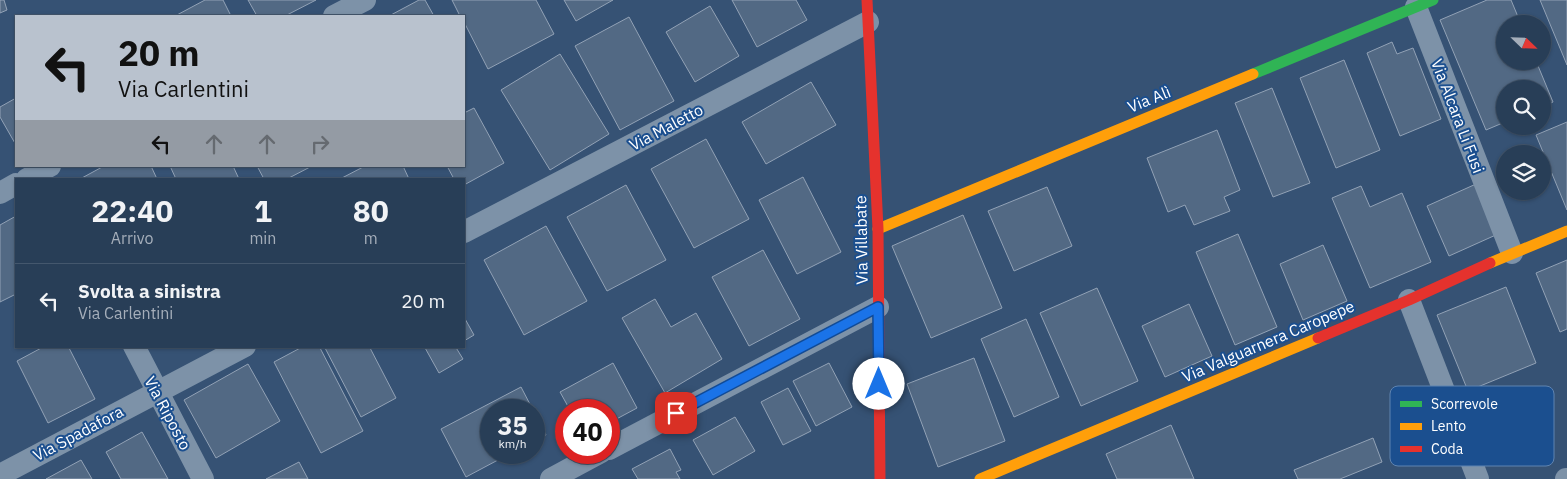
<!DOCTYPE html>
<html lang="it">
<head>
<meta charset="utf-8">
<style>
	body { margin:0; font-family:"IBM Plex Sans",sans-serif; background:#30455d; color:#f1f3f6; height:100vh; display:flex; flex-direction:column; font-size:19px; white-space:nowrap }
	* { box-sizing:border-box; margin:0 }
	p { font-size:16px; color:#a5aeba }
	.icon { flex:none; width:28px; height:28px; fill:none; stroke:currentColor; stroke-width:2; stroke-linecap:round; stroke-linejoin:round }
	.map { position:relative; flex:1; overflow:hidden }
	.side { position:absolute; left:15px; top:178px; width:450px; height:170px; display:flex; flex-direction:column; background:#283e57; border-radius:0px; box-shadow:0 1px 4px #0004,0 0 0 1px #44576d }
	.side>* { flex:none }
	.top-card { position:absolute; left:15px; top:15px; width:450px; height:152px; border-radius:0px; box-shadow:0 1px 4px #0004,0 0 0 1px #44576d; background:#b9c2ce; color:#111; overflow:hidden }
	.needle { width:32px; rotate:113deg }
	.fabs { position:absolute; left:1496px; top:15px; display:grid; gap:10px }
	.fabs a { display:grid; place-items:center; width:55px; height:55px; border-radius:50%; background:#283e57; box-shadow:0 1px 4px #0004,0 0 0 1px #44576d; font-size:25px }
	.speed { position:absolute; left:480px; top:399px; display:flex; gap:10px; font-size:25px; font-weight:700; text-align:center }
	.speed>* { display:grid; place-content:center; width:65px; height:65px; border-radius:50%; background:#283e57; box-shadow:0 1px 4px #0004,0 0 0 1px #44576d; line-height:1 }
	.speed small { font-size:12px; font-weight:400 }
	.speed .limit { border:8px solid #d22; background:#fff; color:#111 }
	.pin { position:absolute; display:grid; place-items:center; width:42px; height:42px; color:#fff; margin:-21px; border-radius:10px; box-shadow:0 2px 8px #0006 }
	.me { position:absolute; width:55px; margin:-28px; rotate:0deg; stroke-linejoin:round; filter:drop-shadow(0 0 4px #0008) }
	.turn { display:flex; align-items:center; gap:18px; height:105px; padding:0 20px; font-size:22px }
	.turn .icon { width:65px; height:65px; stroke-width:2.5 }
	.turn b { display:block; font-size:35px; line-height:42px }
	.lanes { display:flex; align-items:center; height:48px; padding:0 20px; background:#0003; justify-content:center; gap:25px; direction:ltr }
	.lanes .off { opacity:.35 }
	.eta { display:flex; justify-content:space-evenly; align-items:center; height:85px; text-align:center }
	.eta b { font-size:30px; font-weight:700; line-height:35px }
	ul { padding:0; list-style:none }
	li { display:flex; align-items:center; gap:15px; height:75px; padding:0 20px; border-top:1px solid #44576d }
	li div { flex:1 }
	li b { display:block; font-size:19px }
	li em { font-style:normal }
	.map>svg:first-child { display:block }
	.building { fill:#526984; stroke:#92a2b6 }
	.lines { fill:none; stroke-linecap:round; stroke-linejoin:round }
	.street { stroke:#7d92a8; stroke-width:22 }
	.fast { stroke:#30b455; stroke-width:11 }
	.slow { stroke:#ff9f0a; stroke-width:11 }
	.jam { stroke:#e5322d; stroke-width:11 }
	.route-casing { stroke:#114b97; stroke-width:12 }
	.route { stroke:#1a73e8; stroke-width:9 }
	.labels { text-anchor:middle; dominant-baseline:central; stroke-width:4; stroke-linejoin:round; paint-order:stroke }
	.street-label { font-size:16px; fill:#fff; stroke:#1b4f8f }
	.key { fill:#1b4f8f; stroke:#5f84b1; stroke-width:1 }
	.key-label { font-size:14px; fill:#fff }
</style>
</head>
<body>
<div class="map">
<svg width="1567" height="479" viewBox="0 0 1567 479">
	<rect width="100%" height="100%" fill="#365274"/>
	<g class="building">
		<polygon points="0,0 4,0 7,10 0,13"/>
		<polygon points="205,0 223,0 231,16 175,16"/>
		<polygon points="248,0 316,0 285,16 257,16"/>
		<polygon points="419,0 425,0 434,16 389,16"/>
		<polygon points="452,0 536,0 554,34 488,69 464,22 464,16 460,16"/>
		<polygon points="564,0 613,0 576,21"/>
		<polygon points="732,0 796,0 807,20 757,47"/>
		<polygon points="1487,0 1511,0 1521,24 1505,24 1505,61 1536,61 1553,102 1542,107 1542,89 1505,89 1505,122 1486,130 1440,20"/>
		<polygon points="1540,0 1567,0 1567,65"/>
		<polygon points="710,6 739,56 695,82 666,32"/>
		<polygon points="629,17 674,101 620,130 575,46"/>
		<polygon points="1392,42 1397,54 1413,48 1441,119 1400,136 1367,53"/>
		<polygon points="560,54 609,134 550,170 501,90"/>
		<polygon points="1344,60 1380,150 1336,168 1300,78"/>
		<polygon points="811,82 836,125 766,164 742,122"/>
		<polygon points="1272,88 1310,183 1273,197 1235,103"/>
		<polygon points="16,98 16,145 0,117 0,107"/>
		<polygon points="474,108 504,163 464,185 464,179 454,179 447,166 464,166 464,113"/>
		<polygon points="1567,122 1567,210 1536,135"/>
		<polygon points="1217,130 1240,190 1224,197 1230,211 1194,225 1185,205 1168,212 1147,158"/>
		<polygon points="706,139 749,219 694,248 651,169"/>
		<polygon points="104,166 151,166 157,179 80,179"/>
		<polygon points="170,166 233,166 239,179 176,179"/>
		<polygon points="257,166 312,166 287,179 264,179"/>
		<polygon points="365,166 403,166 409,179 340,179"/>
		<polygon points="803,177 841,252 797,274 759,200"/>
		<polygon points="1476,184 1498,234 1449,256 1427,206"/>
		<polygon points="626,185 666,260 607,291 567,217"/>
		<polygon points="1361,186 1370,207 1402,193 1431,262 1370,288 1332,198"/>
		<polygon points="1047,187 1072,246 1014,271 988,211"/>
		<polygon points="963,215 1002,308 931,338 892,246"/>
		<polygon points="16,216 16,294 0,302 0,225"/>
		<polygon points="546,226 587,301 524,335 484,260"/>
		<polygon points="1238,234 1277,327 1235,345 1196,252"/>
		<polygon points="1323,245 1347,301 1303,320 1280,264"/>
		<polygon points="763,250 800,319 749,346 712,277"/>
		<polygon points="1567,260 1567,329 1560,332 1536,273"/>
		<polygon points="1506,287 1536,363 1468,391 1437,315"/>
		<polygon points="1097,288 1138,381 1081,406 1040,313"/>
		<polygon points="655,299 671,327 696,313 722,359 665,393 622,318"/>
		<polygon points="1189,304 1212,356 1165,377 1142,326"/>
		<polygon points="464,317 474,335 464,341"/>
		<polygon points="1026,319 1059,397 1014,417 981,339"/>
		<polygon points="45,346 68,346 95,399 48,423 17,361"/>
		<polygon points="304,346 319,346 363,431 321,453 274,362"/>
		<polygon points="324,346 369,346 396,398 361,417"/>
		<polygon points="424,346 455,346 463,359 439,373"/>
		<polygon points="974,358 1005,441 938,467 907,384"/>
		<polygon points="613,363 637,408 609,423 609,410 570,410 560,392"/>
		<polygon points="829,363 852,407 816,426 793,381"/>
		<polygon points="248,364 280,421 216,458 184,400"/>
		<polygon points="521,387 533,410 491,410 491,452 513,452 466,477 441,429"/>
		<polygon points="788,388 811,431 783,445 761,402"/>
		<polygon points="534,412 546,435 534,442"/>
		<polygon points="735,417 755,451 713,475 693,440"/>
		<polygon points="1171,425 1194,479 1117,479 1106,454"/>
		<polygon points="142,432 168,479 121,479 106,452"/>
		<polygon points="1373,438 1382,462 1340,479 1298,479 1294,470"/>
		<polygon points="670,449 681,470 676,472 680,479 638,479 632,469"/>
		<polygon points="81,460 92,479 46,479"/>
		<polygon points="299,462 308,479 266,479"/>
	</g>
	<g class="lines">
		<g class="street">
			<polyline points="1416,7 1512,253"/>
			<polyline points="334,16 365,0"/>
			<polyline points="27,179 50,166"/>
			<polyline points="0,193 16,184"/>
			<polyline points="464,232 868,22"/>
			<polyline points="1409,300 1478,479"/>
			<polyline points="134,346 203,479"/>
			<polyline points="609,449 878,307"/>
			<polyline points="0,475 245,346"/>
			<polyline points="551,479 601,452"/>
			<polyline points="1566,479 1567,479"/>
		</g>
		<polyline class="fast" points="1253,74 1433,0"/>
		<g class="slow">
			<polyline points="878,229 1253,74"/>
			<polyline points="1490,263 1567,231"/>
			<polyline points="980,479 1318,338"/>
		</g>
		<g class="jam">
			<polyline points="867,0 878,229 880,479"/>
			<polyline points="1318,338 1409,300 1490,263"/>
		</g>
	</g>
	<g class="lines">
		<g class="route-casing">
			<polyline id="route" points="676,413 878,307 879,384"/>
		</g>
		<use href="#route" class="route"/>
	</g>
	<g class="labels">
		<g class="street-label">
			<text transform="translate(1149 99) rotate(-22)">Via Alì</text>
			<text transform="translate(1458 116) rotate(69)">Via Alcara Li Fusi</text>
			<text transform="translate(666 127) rotate(-28)">Via Maletto</text>
			<text transform="translate(861 240) rotate(-91)">Via Villabate</text>
			<text transform="translate(1268 341) rotate(-23)">Via Valguarnera Caropepe</text>
			<text transform="translate(168 413) rotate(62)">Via Riposto</text>
			<text transform="translate(78 433) rotate(-28)">Via Spadafora</text>
		</g>
	</g>
	<rect x="1390" y="386" width="164" height="80" rx="8" class="key"/>
	<rect x="1400" y="401" width="22" height="6" fill="#30b455"/>
	<rect x="1400" y="423" width="22" height="7" fill="#ff9f0a"/>
	<rect x="1400" y="446" width="22" height="6" fill="#e5322d"/>
	<g class="key-label">
		<text x="1431" y="409">Scorrevole</text>
		<text x="1431" y="431">Lento</text>
		<text x="1431" y="454">Coda</text>
	</g>
</svg>
<div class="fabs">
<a><svg class="needle" viewBox="-14 -14 28 28"><path d="M0-13l5 13h-10z" fill="#e53935"/><path d="M0 13l5-13h-10z" fill="#a5aeba"/></svg></a>
<a><svg class="icon" aria-label="search" viewBox="0 0 24 24"><circle cx="10" cy="10" r="6"/><path d="M15 15l6 6"/></svg></a>
<a><svg class="icon" aria-label="layers" viewBox="0 0 24 24"><path d="M12 4l9 5-9 5-9-5zM3 14l9 5 9-5"/></svg></a>
</div>
<div class="speed"><div>35<small>km/h</small></div><div class="limit">40</div></div>
<div class="pin" style="left:676px;top:413px;background:#d93025"><svg class="icon" aria-label="arrive" viewBox="0 0 24 24"><path d="M6 21V4h12l-3 4 3 4H6"/></svg></div>
<svg class="me" style="left:879px;top:384px" viewBox="-20 -20 40 40"><circle r="19" fill="#fff"/><path d="M0-13L10 11 0 6-10 11z" fill="#1a73e8"/></svg>
<div class="top-card">
<div class="turn"><svg class="icon" aria-label="left" viewBox="0 0 24 24"><path d="M17 20v-9H6M10 6l-5 5 5 5"/></svg><div><b>20 m</b>Via Carlentini</div></div>
<div class="lanes"><svg class="icon" aria-label="left" viewBox="0 0 24 24"><path d="M17 20v-9H6M10 6l-5 5 5 5"/></svg><svg class="icon off" aria-label="ahead" viewBox="0 0 24 24"><path d="M12 20V5M6 11l6-6 6 6"/></svg><svg class="icon off" aria-label="ahead" viewBox="0 0 24 24"><path d="M12 20V5M6 11l6-6 6 6"/></svg><svg class="icon off" aria-label="right" viewBox="0 0 24 24"><path d="M7 20v-9h11M14 6l5 5-5 5"/></svg></div>
</div>
<section class="side">
<div class="eta">
<div><b>22:40</b><p>Arrivo</p></div>
<div><b>1</b><p>min</p></div>
<div><b>80</b><p>m</p></div>
</div>
<ul>
<li><svg class="icon" aria-label="left" viewBox="0 0 24 24"><path d="M17 20v-9H6M10 6l-5 5 5 5"/></svg><div><b>Svolta a sinistra</b><p>Via Carlentini</p></div><em>20 m</em></li>
</ul>
</section>
</div>
</body>
</html>
